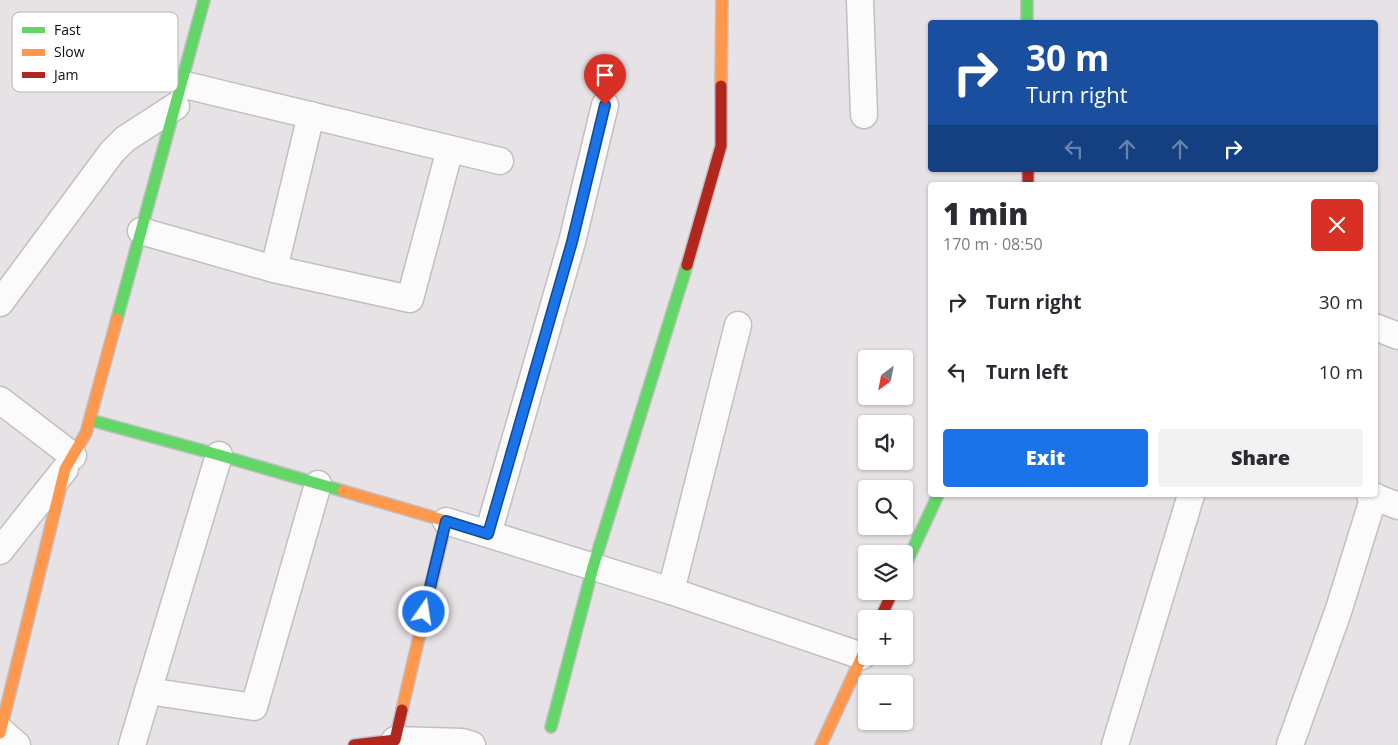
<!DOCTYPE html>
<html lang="en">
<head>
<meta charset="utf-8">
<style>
	body { margin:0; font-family:"Open Sans",sans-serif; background:#f2f2f3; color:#2b2b33; height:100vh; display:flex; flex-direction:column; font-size:19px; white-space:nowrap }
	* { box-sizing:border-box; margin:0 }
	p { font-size:16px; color:#7c7c81 }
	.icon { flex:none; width:28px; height:28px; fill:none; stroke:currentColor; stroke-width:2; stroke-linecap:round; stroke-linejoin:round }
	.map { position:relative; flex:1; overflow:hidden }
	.side { position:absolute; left:928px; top:182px; width:450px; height:315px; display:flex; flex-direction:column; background:#fff; border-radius:5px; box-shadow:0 1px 4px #0004 }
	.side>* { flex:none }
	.guide { position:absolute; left:928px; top:20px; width:450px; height:152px; border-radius:5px; box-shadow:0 1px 4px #0004; background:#1a4fa0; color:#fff; overflow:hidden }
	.needle { width:32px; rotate:212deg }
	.tools { position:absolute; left:858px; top:350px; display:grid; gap:10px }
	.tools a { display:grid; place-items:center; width:55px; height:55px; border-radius:5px; background:#fff; box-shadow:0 1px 4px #0004; font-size:25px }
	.pin { position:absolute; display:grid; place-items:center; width:42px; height:42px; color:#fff; margin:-51px -21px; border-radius:50% 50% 50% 0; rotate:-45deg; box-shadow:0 0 5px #0007 }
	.pin .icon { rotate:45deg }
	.me { position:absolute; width:55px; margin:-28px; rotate:13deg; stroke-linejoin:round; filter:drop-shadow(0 0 4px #0008) }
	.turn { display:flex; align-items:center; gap:18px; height:105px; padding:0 15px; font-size:22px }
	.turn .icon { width:65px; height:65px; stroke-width:2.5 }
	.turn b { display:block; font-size:35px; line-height:42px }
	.lanes { display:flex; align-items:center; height:48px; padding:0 15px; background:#0003; justify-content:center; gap:25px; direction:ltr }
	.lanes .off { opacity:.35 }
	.round { display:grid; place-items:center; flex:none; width:52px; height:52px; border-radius:5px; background:#f2f2f3 }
	.overview { display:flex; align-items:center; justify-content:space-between; height:85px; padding:0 15px }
	h1 { font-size:30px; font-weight:800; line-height:38px }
	.primary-button { display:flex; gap:10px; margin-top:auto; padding:10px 15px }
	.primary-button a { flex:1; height:58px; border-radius:5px; background:#1a73e8; color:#fff; font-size:20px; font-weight:800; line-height:58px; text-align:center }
	.primary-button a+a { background:#f2f2f3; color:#2b2b33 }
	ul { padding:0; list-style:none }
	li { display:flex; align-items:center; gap:15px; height:70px; padding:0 15px }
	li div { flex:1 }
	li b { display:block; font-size:19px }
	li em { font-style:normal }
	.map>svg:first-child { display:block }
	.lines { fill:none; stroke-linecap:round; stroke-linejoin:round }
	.street-casing { stroke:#c2bfc2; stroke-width:29 }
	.fast-casing { stroke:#c2bfc2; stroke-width:14 }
	.slow-casing { stroke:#c2bfc2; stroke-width:14 }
	.jam-casing { stroke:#c2bfc2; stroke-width:14 }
	.street { stroke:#fbfbfb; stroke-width:26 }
	.fast { stroke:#63d668; stroke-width:11 }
	.slow { stroke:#ff974d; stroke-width:11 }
	.jam { stroke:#b3261e; stroke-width:11 }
	.route-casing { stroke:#114b97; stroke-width:12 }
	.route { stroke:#1a73e8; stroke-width:9 }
	.key { fill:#fff; stroke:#b7b6b7; stroke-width:1 }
	.key-label { font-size:14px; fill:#0e0c0f }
</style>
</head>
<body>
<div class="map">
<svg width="1398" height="745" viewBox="0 0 1398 745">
	<rect width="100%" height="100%" fill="#e6e2e6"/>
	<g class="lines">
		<g class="street-casing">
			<g id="street">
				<polyline points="860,0 864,115"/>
				<polyline points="181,84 500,161"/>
				<polyline points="141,231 274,269 410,299 450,149"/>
				<polyline points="274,269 311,115"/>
				<polyline points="0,303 112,152 125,139 176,106"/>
				<polyline points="1375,327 1398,336"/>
				<polyline points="0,400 73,456"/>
				<polyline points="1370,495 1398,506"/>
				<polyline points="446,521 671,591 862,656"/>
				<polyline points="488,534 572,242 605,105"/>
				<polyline points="0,551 65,469"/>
				<polyline points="671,591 738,325"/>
				<polyline points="148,691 254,707 318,484"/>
				<polyline points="0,730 17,745"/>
				<polyline points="395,740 462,742 472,745"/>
				<polyline points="132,745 219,455"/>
				<polyline points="1115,745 1191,495"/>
				<polyline points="1290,745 1338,612 1374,496"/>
			</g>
		</g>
		<g class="fast-casing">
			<g id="fast">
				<polyline points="1027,0 1027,22"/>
				<polyline points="117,319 204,0"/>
				<polyline points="90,420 219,455 343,491"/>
				<polyline points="904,568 938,495"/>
				<polyline points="551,727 593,567 687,265"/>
			</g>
		</g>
		<g class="slow-casing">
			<g id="slow">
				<polyline points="721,86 722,0"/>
				<polyline points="343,491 446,521 402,710"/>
				<polyline points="0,733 65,469 86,433 117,319"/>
				<polyline points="821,745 866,648"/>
			</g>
		</g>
		<g class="jam-casing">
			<g id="jam">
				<polyline points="1028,170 1028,185"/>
				<polyline points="687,265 721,146 721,86"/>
				<polyline points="880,619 893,591"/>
				<polyline points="354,745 395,740 402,710"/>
			</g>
		</g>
		<use href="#street" class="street"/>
		<use href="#fast" class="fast"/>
		<use href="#slow" class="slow"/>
		<use href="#jam" class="jam"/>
	</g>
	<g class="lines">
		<g class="route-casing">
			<polyline id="route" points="424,612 446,521 488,534 572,242 605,105"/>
		</g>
		<use href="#route" class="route"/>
	</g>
	<rect x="12" y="12" width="166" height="80" rx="8" class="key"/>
	<rect x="22" y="27" width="23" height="6" fill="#63d668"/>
	<rect x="22" y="49" width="23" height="7" fill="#ff974d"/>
	<rect x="22" y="72" width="23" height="6" fill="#b3261e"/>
	<g class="key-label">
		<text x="54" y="35">Fast</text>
		<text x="54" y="57">Slow</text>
		<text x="54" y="80">Jam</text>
	</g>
</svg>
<div class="tools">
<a><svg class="needle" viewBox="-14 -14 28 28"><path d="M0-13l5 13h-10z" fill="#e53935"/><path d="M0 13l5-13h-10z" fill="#7c7c81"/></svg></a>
<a><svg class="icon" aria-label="sound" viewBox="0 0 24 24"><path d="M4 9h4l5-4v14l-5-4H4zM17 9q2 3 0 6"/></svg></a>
<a><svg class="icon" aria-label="search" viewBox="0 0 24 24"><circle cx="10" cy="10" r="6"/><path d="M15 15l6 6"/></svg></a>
<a><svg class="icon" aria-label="layers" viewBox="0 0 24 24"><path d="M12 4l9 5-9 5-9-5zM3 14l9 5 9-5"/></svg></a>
<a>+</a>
<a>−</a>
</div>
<div class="pin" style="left:605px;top:105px;background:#d93025"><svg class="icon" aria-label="arrive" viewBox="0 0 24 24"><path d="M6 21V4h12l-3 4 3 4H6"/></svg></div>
<svg class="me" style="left:424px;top:612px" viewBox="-20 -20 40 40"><circle r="17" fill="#1a73e8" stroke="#fff" stroke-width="3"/><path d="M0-11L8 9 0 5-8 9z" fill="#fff"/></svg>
<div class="guide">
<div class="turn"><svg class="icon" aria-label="right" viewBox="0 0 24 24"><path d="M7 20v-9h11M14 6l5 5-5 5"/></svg><div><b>30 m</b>Turn right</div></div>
<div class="lanes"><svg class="icon off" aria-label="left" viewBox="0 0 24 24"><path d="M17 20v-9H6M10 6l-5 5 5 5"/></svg><svg class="icon off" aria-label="ahead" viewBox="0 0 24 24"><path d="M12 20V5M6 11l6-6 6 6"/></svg><svg class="icon off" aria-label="ahead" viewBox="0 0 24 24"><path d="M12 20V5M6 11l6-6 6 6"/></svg><svg class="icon" aria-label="right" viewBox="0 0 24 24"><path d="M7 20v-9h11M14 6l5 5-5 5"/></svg></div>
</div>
<section class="side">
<div class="overview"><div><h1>1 min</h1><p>170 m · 08:50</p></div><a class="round" style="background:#d93025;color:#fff"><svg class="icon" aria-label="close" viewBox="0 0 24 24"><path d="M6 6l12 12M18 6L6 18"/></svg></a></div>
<ul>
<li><svg class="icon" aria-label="right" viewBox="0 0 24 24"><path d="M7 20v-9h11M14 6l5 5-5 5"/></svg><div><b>Turn right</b></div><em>30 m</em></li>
<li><svg class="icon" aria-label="left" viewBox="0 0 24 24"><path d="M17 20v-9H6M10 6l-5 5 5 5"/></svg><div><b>Turn left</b></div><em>10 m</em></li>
</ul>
<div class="primary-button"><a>Exit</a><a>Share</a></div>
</section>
</div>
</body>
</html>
